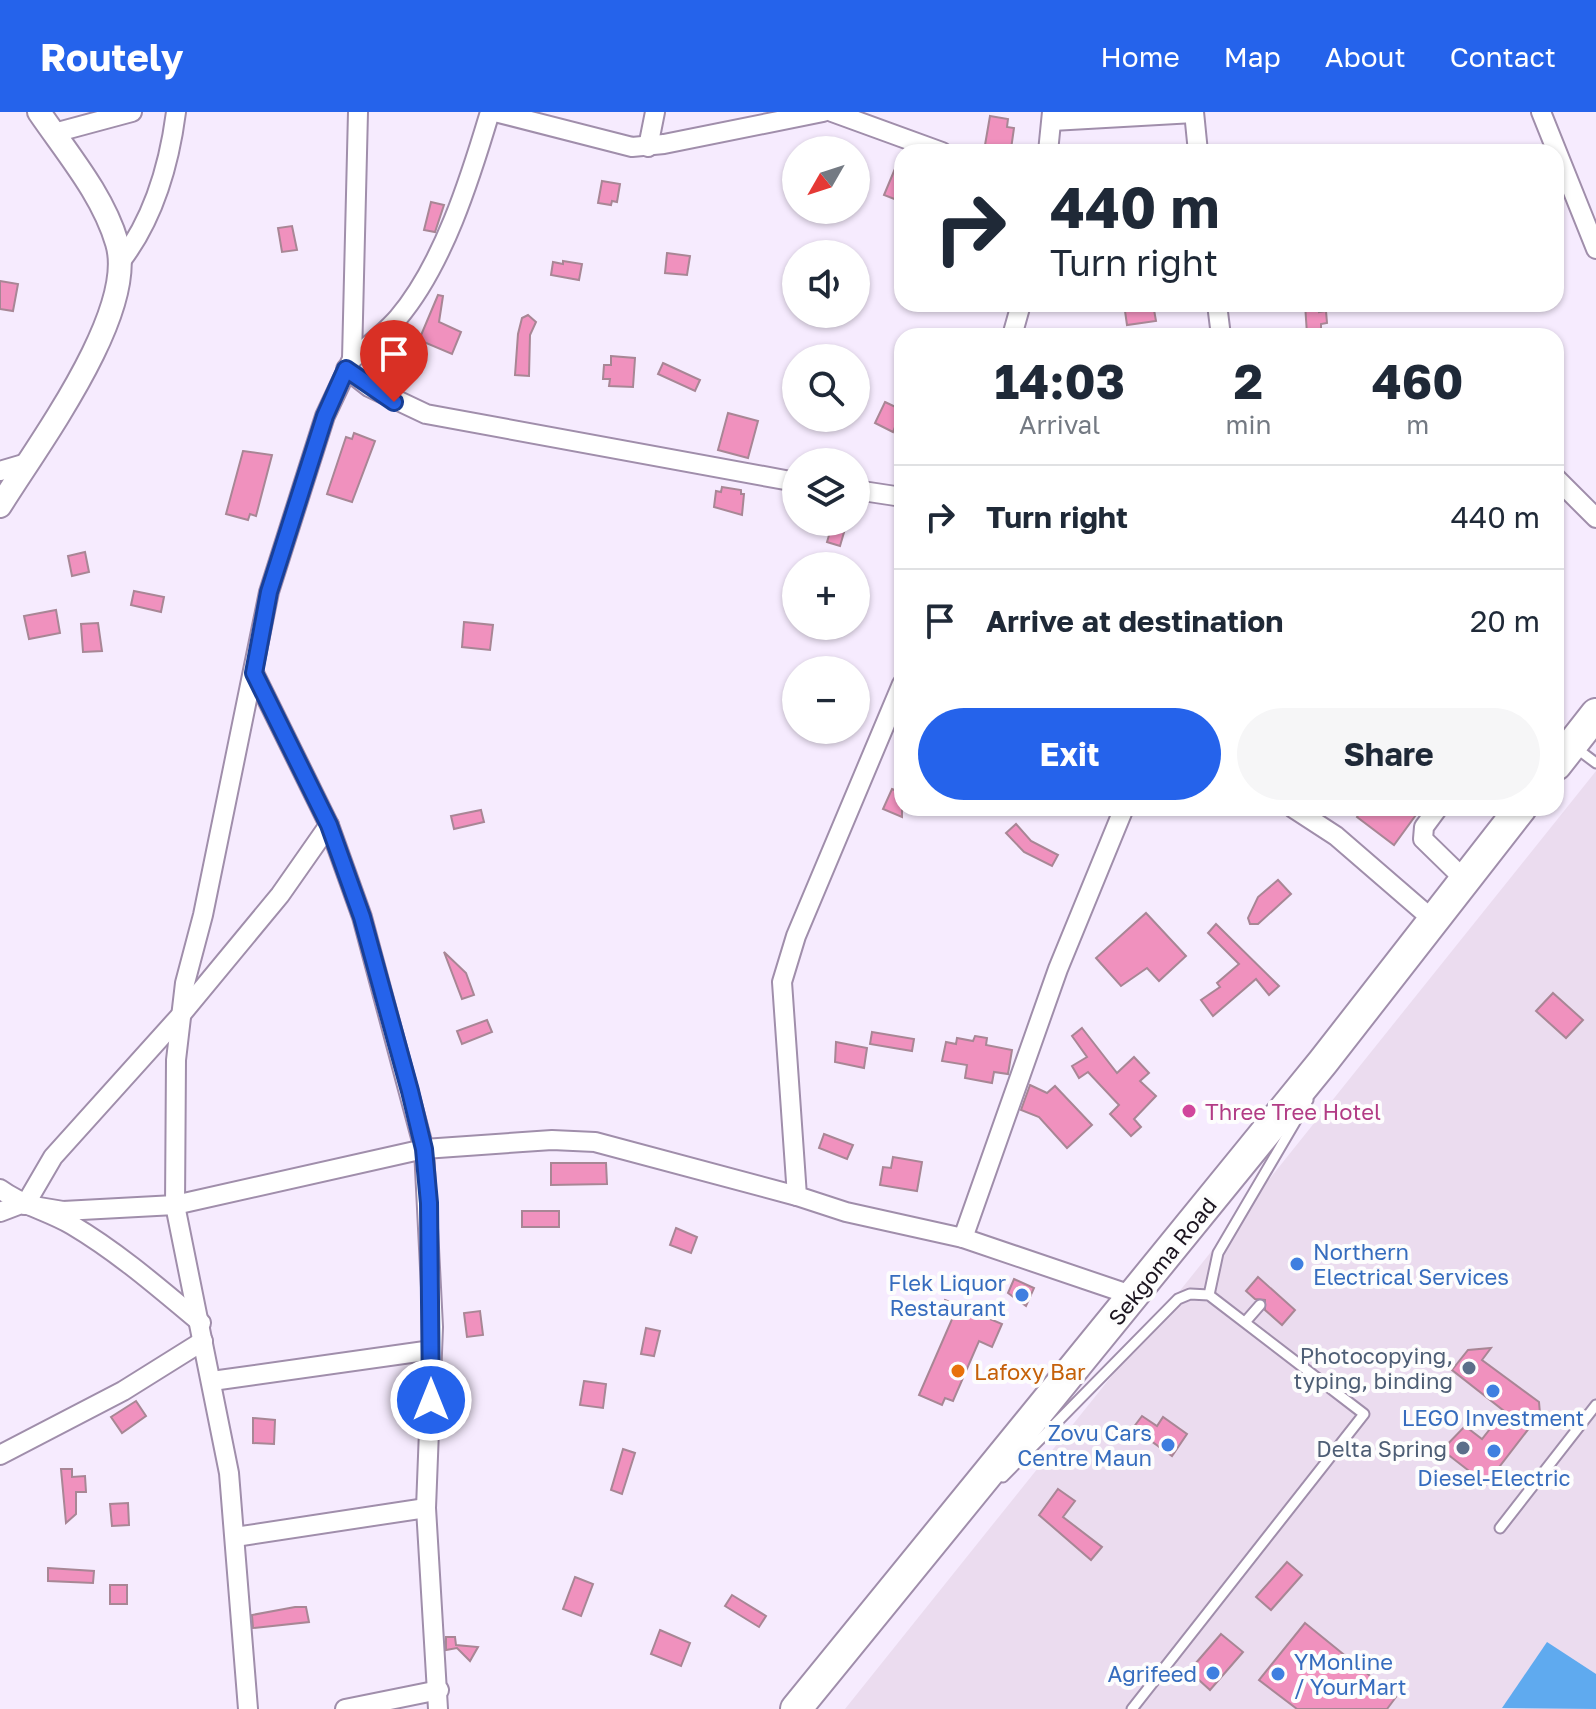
<!DOCTYPE html>
<html lang="en">
<head>
<meta charset="utf-8">
<style>
	body { margin:0; font-family:"Golos Text",sans-serif; background:#f6f6f7; color:#1f2937; height:100vh; display:flex; flex-direction:column; font-size:30px; white-space:nowrap }
	* { box-sizing:border-box; margin:0 }
	p { font-size:26px; color:#747a83 }
	.icon { flex:none; width:44px; height:44px; fill:none; stroke:currentColor; stroke-width:2; stroke-linecap:round; stroke-linejoin:round }
	.map { position:relative; flex:1; overflow:hidden }
	.side { position:absolute; left:894px; top:216px; width:670px; height:488px; display:flex; flex-direction:column; background:#fff; border-radius:24px; box-shadow:0 2px 6px #0004 }
	.side>* { flex:none }
	.guide { position:absolute; left:894px; top:32px; width:670px; height:168px; border-radius:24px; box-shadow:0 2px 6px #0004; background:#fff; color:#1f2937; overflow:hidden }
	.needle { width:52px; rotate:231deg }
	.buttons { position:absolute; left:782px; top:24px; display:grid; gap:16px }
	.buttons a { display:grid; place-items:center; width:88px; height:88px; border-radius:50%; background:#fff; box-shadow:0 2px 6px #0004; font-size:40px }
	.pin { position:absolute; display:grid; place-items:center; width:68px; height:68px; color:#fff; margin:-82px -34px; border-radius:50% 50% 50% 0; rotate:-45deg; box-shadow:0 0 8px #0007 }
	.pin .icon { rotate:45deg }
	.me { position:absolute; width:88px; margin:-44px; rotate:0deg; stroke-linejoin:round; filter:drop-shadow(0 0 6px #0008) }
	.turn { display:flex; align-items:center; gap:28px; height:168px; padding:0 24px; font-size:36px }
	.turn .icon { width:104px; height:104px; stroke-width:2.5 }
	.turn b { display:block; font-size:56px; line-height:68px }
	.eta { display:flex; justify-content:space-evenly; align-items:center; height:136px; text-align:center }
	.eta b { font-size:48px; font-weight:700; line-height:56px }
	.primary-button { display:flex; gap:16px; margin-top:auto; padding:16px 24px }
	.primary-button a { flex:1; height:92px; border-radius:48px; background:#2563eb; color:#fff; font-size:32px; font-weight:700; line-height:92px; text-align:center }
	.primary-button a+a { background:#f6f6f7; color:#1f2937 }
	ul { padding:0; list-style:none }
	li { display:flex; align-items:center; gap:24px; height:104px; padding:0 24px; border-top:2px solid #e0e1e3 }
	li div { flex:1 }
	li b { display:block; font-size:30px }
	li em { font-style:normal }
	header { display:flex; align-items:center; gap:48px; box-sizing:border-box; height:112px; padding:0 40px; background:#2563eb; color:#fff }
	header strong { font-size:38px }
	nav { display:flex; gap:44px; margin-inline-start:auto; font-size:28px }
	.map>svg:first-child { display:block }
	.industrial { fill:#ebdcef }
	.water { fill:#5faaef }
	.building { fill:#f091be; stroke:#a88695; stroke-width:2 }
	.lines { fill:none; stroke-linecap:round; stroke-linejoin:round }
	.service-casing { stroke:#a08eab; stroke-width:13 }
	.minor-casing { stroke:#a08eab; stroke-width:22 }
	.tertiary-casing { stroke:#a08eab; stroke-width:26 }
	.trunk-casing { stroke:#a08eab; stroke-width:34 }
	.service { stroke:#fff; stroke-width:9 }
	.minor { stroke:#fff; stroke-width:18 }
	.tertiary { stroke:#fff; stroke-width:22 }
	.trunk { stroke:#fff; stroke-width:30 }
	.route-casing { stroke:#184099; stroke-width:20 }
	.route { stroke:#2563eb; stroke-width:14 }
	.hotel-dot { fill:#d1479c; stroke:#fdfdfd; stroke-width:3 }
	.shop-dot { fill:#3f7fe0; stroke:#fdfdfd; stroke-width:3 }
	.service-dot { fill:#5c6f8a; stroke:#fdfdfd; stroke-width:3 }
	.food-dot { fill:#e8710a; stroke:#fdfdfd; stroke-width:3 }
	.labels { text-anchor:middle; dominant-baseline:central; stroke-width:8; stroke-linejoin:round; paint-order:stroke }
	.hotel-label { font-size:22px; fill:#b23c85; stroke:#fdfdfd; text-anchor:start }
	.shop-label { font-size:22px; fill:#366cbe; stroke:#fdfdfd; text-anchor:end }
	.street-label { font-size:22px; fill:#1c1520; stroke:#fdfdfd }
	.service-label { font-size:22px; fill:#4e5e75; stroke:#fdfdfd; text-anchor:end }
	.food-label { font-size:22px; fill:#c56008; stroke:#fdfdfd; text-anchor:start }
</style>
</head>
<body>
<header>
<strong>Routely</strong>
<nav><a>Home</a><a>Map</a><a>About</a><a>Contact</a></nav>
</header>
<div class="map">
<svg width="1596" height="1597" viewBox="0 0 1596 1597">
	<rect width="100%" height="100%" fill="#f6ebfe"/>
	<polygon class="industrial" points="1596,659 1596,1597 845,1597"/>
	<polygon class="water" points="1547,1530 1596,1562 1596,1597 1502,1596"/>
	<g class="building">
		<polygon points="990,4 1008,7 1007,15 1014,16 1011,37 985,33"/>
		<polygon points="902,40 902,90 884,83"/>
		<polygon points="602,69 620,72 617,90 612,89 611,93 598,91"/>
		<polygon points="431,90 444,93 435,120 424,118"/>
		<polygon points="292,114 297,138 282,140 278,116"/>
		<polygon points="667,141 690,144 687,163 665,161"/>
		<polygon points="563,149 582,152 579,168 551,163 553,150 563,152"/>
		<polygon points="0,169 18,172 13,199 0,197"/>
		<polygon points="438,183 443,184 439,210 461,220 452,242 419,228"/>
		<polygon points="1124,192 1153,192 1156,209 1127,213"/>
		<polygon points="1305,192 1319,192 1319,200 1326,199 1327,211 1321,212 1321,221 1307,222"/>
		<polygon points="528,203 536,210 530,223 529,264 515,263 518,222 522,206"/>
		<polygon points="611,244 635,246 633,275 609,274 610,267 603,267 604,253 611,253"/>
		<polygon points="663,251 700,268 695,279 658,262"/>
		<polygon points="885,290 902,298 893,320 875,311"/>
		<polygon points="728,301 758,309 748,346 718,338"/>
		<polygon points="354,321 375,329 352,390 327,382 346,325 352,327"/>
		<polygon points="243,339 272,343 256,404 250,402 248,408 226,402"/>
		<polygon points="722,375 741,378 741,382 744,382 742,403 714,395 716,379 721,380"/>
		<polygon points="833,410 847,410 840,434 827,430"/>
		<polygon points="85,440 89,460 72,464 68,444"/>
		<polygon points="134,479 164,485 161,500 131,493"/>
		<polygon points="56,498 60,521 29,527 24,504"/>
		<polygon points="464,510 493,513 490,538 462,535"/>
		<polygon points="98,511 102,539 83,540 81,512"/>
		<polygon points="892,677 902,681 902,705 883,697"/>
		<polygon points="1363,696 1421,696 1394,733 1357,705"/>
		<polygon points="481,698 484,710 454,717 451,704"/>
		<polygon points="1016,712 1031,729 1058,743 1052,754 1024,740 1006,721"/>
		<polygon points="1278,768 1291,782 1258,812 1250,812 1248,806 1258,785"/>
		<polygon points="1146,801 1186,844 1159,869 1147,856 1121,874 1096,846"/>
		<polygon points="1216,812 1279,874 1269,883 1256,867 1213,904 1201,888 1220,875 1217,871 1239,852 1208,821"/>
		<polygon points="444,840 466,861 474,883 462,887"/>
		<polygon points="1553,881 1583,908 1566,926 1536,899"/>
		<polygon points="487,908 492,920 462,932 457,919"/>
		<polygon points="1082,916 1117,961 1134,945 1149,961 1140,969 1156,984 1134,1007 1141,1015 1131,1024 1110,1002 1119,993 1088,960 1079,966 1072,954 1087,945 1072,924"/>
		<polygon points="872,920 914,927 912,939 870,932"/>
		<polygon points="975,924 987,926 986,933 1012,938 1008,962 994,960 992,971 965,966 967,953 942,949 946,930 956,932 957,926 973,929"/>
		<polygon points="836,930 867,936 864,956 835,950"/>
		<polygon points="1030,973 1047,981 1055,974 1092,1013 1067,1036 1039,1005 1021,998"/>
		<polygon points="824,1022 853,1033 847,1047 819,1036"/>
		<polygon points="893,1045 922,1050 917,1079 880,1073 883,1055 891,1056"/>
		<polygon points="551,1051 606,1051 607,1072 551,1073"/>
		<rect x="522" y="1099" width="37" height="16"/>
		<polygon points="676,1116 697,1125 691,1141 670,1133"/>
		<polygon points="1258,1165 1295,1198 1282,1213 1265,1198 1265,1188 1255,1187 1246,1179"/>
		<polygon points="1014,1167 1034,1176 1026,1194 1008,1181"/>
		<polygon points="945,1188 1002,1212 992,1235 979,1229 953,1289 945,1286 942,1293 919,1283 953,1205 940,1200"/>
		<polygon points="480,1199 483,1223 467,1225 464,1201"/>
		<polygon points="646,1216 660,1219 654,1244 641,1242"/>
		<polygon points="1491,1236 1482,1248 1539,1290 1540,1302 1486,1372 1442,1338 1465,1314 1482,1327 1504,1299 1452,1258 1468,1238"/>
		<polygon points="584,1269 606,1272 603,1296 580,1293"/>
		<polygon points="136,1289 146,1304 122,1321 111,1305"/>
		<polygon points="1142,1304 1157,1314 1163,1305 1187,1322 1172,1344 1133,1316"/>
		<polygon points="253,1306 275,1308 274,1332 253,1331"/>
		<polygon points="623,1337 635,1341 622,1382 611,1378"/>
		<polygon points="61,1357 72,1357 72,1365 85,1364 86,1380 76,1380 76,1402 66,1411"/>
		<polygon points="1058,1377 1075,1389 1063,1405 1102,1435 1091,1448 1039,1403"/>
		<polygon points="128,1391 129,1413 112,1414 110,1392"/>
		<polygon points="1287,1450 1302,1463 1271,1498 1256,1485"/>
		<polygon points="48,1456 94,1459 93,1471 48,1469"/>
		<polygon points="575,1465 593,1472 581,1504 563,1497"/>
		<rect x="110" y="1473" width="17" height="19"/>
		<polygon points="732,1483 766,1504 759,1515 725,1494"/>
		<polygon points="295,1495 306,1495 309,1510 253,1516 252,1503"/>
		<polygon points="1305,1511 1396,1585 1387,1597 1297,1597 1259,1568"/>
		<polygon points="660,1518 690,1531 681,1554 651,1542"/>
		<polygon points="1221,1522 1243,1540 1210,1578 1189,1559"/>
		<polygon points="446,1525 455,1525 456,1533 478,1535 470,1549 457,1536 446,1538"/>
	</g>
	<g class="lines">
		<g class="service-casing">
			<g id="service">
				<polyline points="1576,636 1596,651"/>
				<polyline points="1209,1183 1218,1141 1308,988"/>
				<polyline points="1246,1209 1260,1193"/>
				<polyline points="1003,1365 1178,1187 1190,1182 1209,1183 1364,1302 1132,1597"/>
				<polyline points="1500,1416 1596,1293"/>
			</g>
		</g>
		<g class="minor-casing">
			<g id="minor">
				<polyline points="495,0 632,35 664,32 823,0"/>
				<polyline points="832,0 942,40"/>
				<polyline points="1194,0 1198,40"/>
				<polyline points="1541,0 1596,137"/>
				<polyline points="1052,9 1194,1"/>
				<polyline points="54,21 132,0"/>
				<polyline points="648,35 655,0"/>
				<polyline points="1048,40 1052,0"/>
				<path d="M121,149C154,106 169,54 176,0"/>
				<polyline points="1217,192 1221,224"/>
				<polyline points="1012,224 1021,192"/>
				<path d="M352,247C368,234 384,222 398,206C443,153 470,67 490,0"/>
				<polyline points="346,257 369,275 426,302 796,370"/>
				<polyline points="0,359 27,351"/>
				<polyline points="1556,366 1596,406"/>
				<polyline points="856,378 902,385"/>
				<polyline points="254,561 329,713 362,805 424,1037 433,1215 426,1396 438,1597"/>
				<polyline points="902,572 796,824 782,870 797,1084 846,1100 963,1126 1134,1184"/>
				<polyline points="1293,696 1336,724 1432,807"/>
				<polyline points="1438,696 1424,715 1423,727 1464,767"/>
				<path d="M0,1077C23,1094 48,1099 72,1113C119,1141 159,1176 201,1211"/>
				<polyline points="25,1093 53,1045 180,904 280,783 329,713"/>
				<polyline points="0,1100 21,1092 63,1099 175,1093 424,1037 552,1028 595,1030 797,1084"/>
				<polyline points="963,1126 1058,857 1124,696"/>
				<polyline points="212,1269 432,1238"/>
				<polyline points="0,1343 123,1279 203,1229"/>
				<polyline points="235,1425 426,1396"/>
				<polyline points="248,1597 229,1361 175,1093 176,948 185,871 203,803 269,480 325,304 352,247 358,0"/>
				<polyline points="345,1597 439,1578"/>
			</g>
		</g>
		<g class="tertiary-casing">
			<path id="tertiary" d="M0,394C37,334 138,200 117,131C103,83 67,41 39,0"/>
		</g>
		<g class="trunk-casing">
			<g id="trunk">
				<polyline points="1556,653 1596,602"/>
				<polyline points="796,1597 1323,950 1521,696"/>
			</g>
		</g>
		<use href="#service" class="service"/>
		<use href="#minor" class="minor"/>
		<use href="#tertiary" class="tertiary"/>
		<use href="#trunk" class="trunk"/>
	</g>
	<g class="lines">
		<g class="route-casing">
			<polyline id="route" points="394,290 346,257 325,304 269,480 254,561 329,713 362,805 410,979 424,1037 429,1091 431,1288"/>
		</g>
		<use href="#route" class="route"/>
	</g>
	<circle class="hotel-dot" cx="1189" cy="999" r="8"/>
	<g class="shop-dot">
		<circle cx="1297" cy="1152" r="8"/>
		<circle cx="1022" cy="1183" r="8"/>
		<circle cx="1493" cy="1279" r="8"/>
		<circle cx="1168" cy="1333" r="8"/>
		<circle cx="1494" cy="1339" r="8"/>
		<circle cx="1213" cy="1561" r="8"/>
		<circle cx="1278" cy="1562" r="8"/>
	</g>
	<g class="service-dot">
		<circle cx="1469" cy="1256" r="8"/>
		<circle cx="1463" cy="1336" r="8"/>
	</g>
	<circle class="food-dot" cx="958" cy="1259" r="8"/>
	<g class="labels">
		<g class="hotel-label">
			<text x="1205" y="999">Three Tree Hotel</text>
		</g>
		<g class="shop-label">
			<text x="1313" y="1139" text-anchor="start">Northern<tspan x="1313" dy="25">Electrical Services</tspan></text>
			<text x="1006" y="1170">Flek Liquor<tspan x="1006" dy="25">Restaurant</tspan></text>
			<text x="1493" y="1305" text-anchor="middle">LEGO Investment</text>
			<text x="1152" y="1320">Zovu Cars<tspan x="1152" dy="25">Centre Maun</tspan></text>
			<text x="1494" y="1365" text-anchor="middle">Diesel-Electric</text>
			<text x="1294" y="1549" text-anchor="start">YMonline<tspan x="1294" dy="25">/ YourMart</tspan></text>
			<text x="1197" y="1561">Agrifeed</text>
		</g>
		<g class="street-label">
			<text transform="translate(1162 1149) rotate(-51)">Sekgoma Road</text>
		</g>
		<g class="service-label">
			<text x="1453" y="1243">Photocopying,<tspan x="1453" dy="25">typing, binding</tspan></text>
			<text x="1447" y="1336">Delta Spring</text>
		</g>
		<g class="food-label">
			<text x="974" y="1259">Lafoxy Bar</text>
		</g>
	</g>
</svg>
<div class="buttons">
<a><svg class="needle" viewBox="-14 -14 28 28"><path d="M0-13l5 13h-10z" fill="#e53935"/><path d="M0 13l5-13h-10z" fill="#747a83"/></svg></a>
<a><svg class="icon" aria-label="sound" viewBox="0 0 24 24"><path d="M4 9h4l5-4v14l-5-4H4zM17 9q2 3 0 6"/></svg></a>
<a><svg class="icon" aria-label="search" viewBox="0 0 24 24"><circle cx="10" cy="10" r="6"/><path d="M15 15l6 6"/></svg></a>
<a><svg class="icon" aria-label="layers" viewBox="0 0 24 24"><path d="M12 4l9 5-9 5-9-5zM3 14l9 5 9-5"/></svg></a>
<a>+</a>
<a>−</a>
</div>
<div class="pin" style="left:394px;top:290px;background:#d93025"><svg class="icon" aria-label="arrive" viewBox="0 0 24 24"><path d="M6 21V4h12l-3 4 3 4H6"/></svg></div>
<svg class="me" style="left:431px;top:1288px" viewBox="-20 -20 40 40"><circle r="17" fill="#2563eb" stroke="#fff" stroke-width="3"/><path d="M0-11L8 9 0 5-8 9z" fill="#fff"/></svg>
<div class="guide">
<div class="turn"><svg class="icon" aria-label="right" viewBox="0 0 24 24"><path d="M7 20v-9h11M14 6l5 5-5 5"/></svg><div><b>440 m</b>Turn right</div></div>
</div>
<section class="side">
<div class="eta">
<div><b>14:03</b><p>Arrival</p></div>
<div><b>2</b><p>min</p></div>
<div><b>460</b><p>m</p></div>
</div>
<ul>
<li><svg class="icon" aria-label="right" viewBox="0 0 24 24"><path d="M7 20v-9h11M14 6l5 5-5 5"/></svg><div><b>Turn right</b></div><em>440 m</em></li>
<li><svg class="icon" aria-label="arrive" viewBox="0 0 24 24"><path d="M6 21V4h12l-3 4 3 4H6"/></svg><div><b>Arrive at destination</b></div><em>20 m</em></li>
</ul>
<div class="primary-button"><a>Exit</a><a>Share</a></div>
</section>
</div>
</body>
</html>
